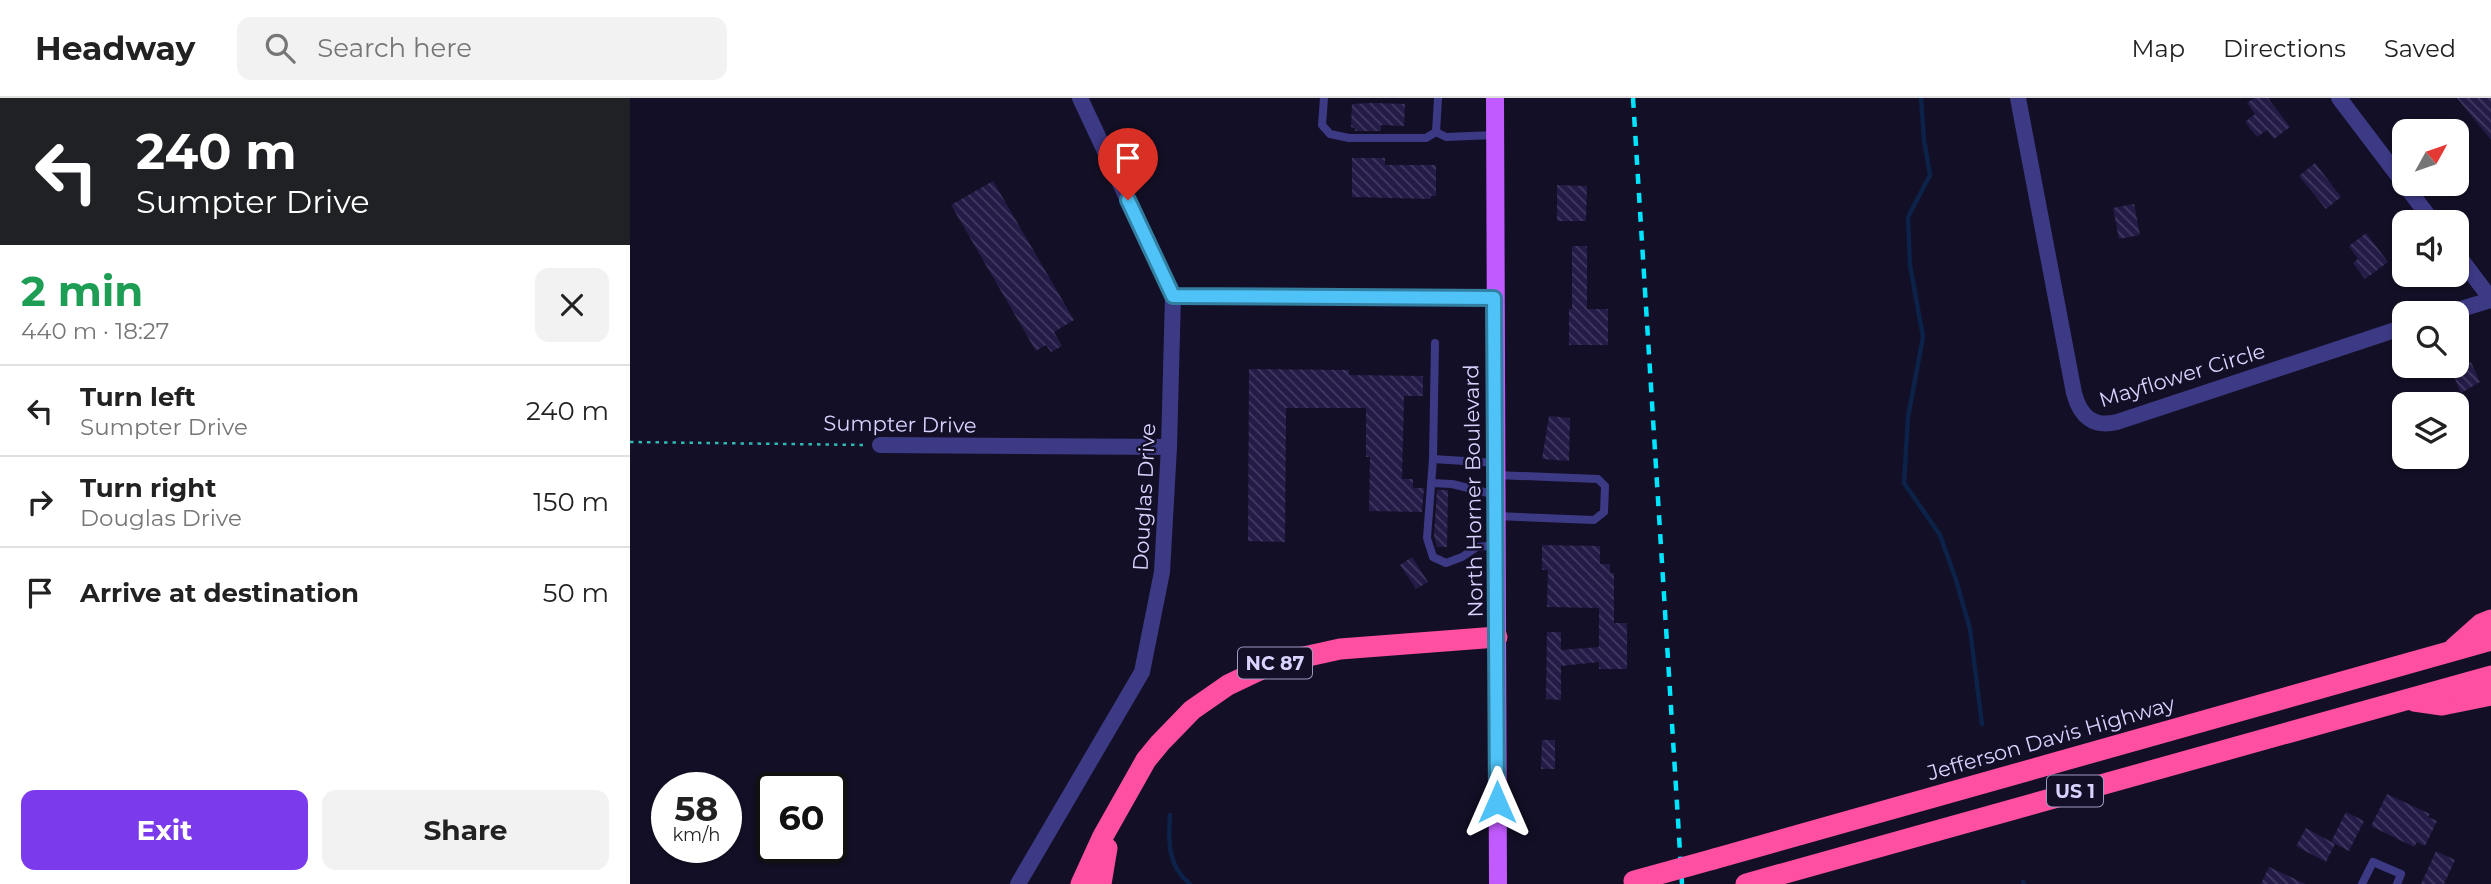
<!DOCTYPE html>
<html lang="en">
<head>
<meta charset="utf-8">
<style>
	body { margin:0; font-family:Montserrat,sans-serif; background:#f2f2f2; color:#222; height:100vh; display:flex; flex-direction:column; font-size:26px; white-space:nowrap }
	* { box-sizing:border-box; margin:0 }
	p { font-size:23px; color:#767676 }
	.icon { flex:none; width:38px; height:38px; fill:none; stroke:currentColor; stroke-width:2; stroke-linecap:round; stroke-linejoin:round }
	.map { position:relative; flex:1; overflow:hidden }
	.drawer { display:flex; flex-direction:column; background:#fff; width:630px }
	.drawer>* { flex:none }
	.hud { background:#202124; color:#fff; overflow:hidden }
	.needle { width:46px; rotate:50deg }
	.controls { position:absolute; left:1762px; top:21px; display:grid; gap:14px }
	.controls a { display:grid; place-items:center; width:77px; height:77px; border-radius:14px; background:#fff; box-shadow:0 2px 5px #0004; font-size:35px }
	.speed { position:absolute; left:21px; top:674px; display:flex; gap:14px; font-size:35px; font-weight:700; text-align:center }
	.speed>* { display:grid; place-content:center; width:91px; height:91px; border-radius:50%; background:#fff; box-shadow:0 2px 5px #0004; line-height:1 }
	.speed small { font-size:18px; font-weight:400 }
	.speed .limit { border:4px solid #111; border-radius:10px; background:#fff; color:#111 }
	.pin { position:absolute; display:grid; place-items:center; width:60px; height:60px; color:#fff; margin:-72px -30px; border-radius:50% 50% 50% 0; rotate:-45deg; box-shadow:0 0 7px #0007 }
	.pin .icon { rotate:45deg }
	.me { position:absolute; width:77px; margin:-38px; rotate:0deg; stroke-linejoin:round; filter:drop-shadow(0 0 5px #0008) }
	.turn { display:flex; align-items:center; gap:24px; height:147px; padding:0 21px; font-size:32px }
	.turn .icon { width:91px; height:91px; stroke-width:2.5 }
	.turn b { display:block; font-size:49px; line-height:60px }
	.round { display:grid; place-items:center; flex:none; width:74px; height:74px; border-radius:14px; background:#f2f2f2 }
	.summary { display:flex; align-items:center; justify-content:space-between; height:119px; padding:0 21px }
	h1 { font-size:42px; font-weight:700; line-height:52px; color:#1e9e55 }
	.primary-button { display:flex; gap:14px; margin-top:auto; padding:14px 21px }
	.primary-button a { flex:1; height:80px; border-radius:14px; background:#7c3aed; color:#fff; font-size:28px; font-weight:700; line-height:80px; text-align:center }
	.primary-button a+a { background:#f2f2f2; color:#222 }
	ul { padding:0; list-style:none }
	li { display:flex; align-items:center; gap:21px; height:91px; padding:0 21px; border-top:2px solid #e0e0e0 }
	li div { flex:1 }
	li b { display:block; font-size:26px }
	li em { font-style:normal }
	header { display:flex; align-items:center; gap:42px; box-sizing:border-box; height:98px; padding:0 35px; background:#fff; border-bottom:2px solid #e0e0e0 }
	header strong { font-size:33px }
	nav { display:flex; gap:38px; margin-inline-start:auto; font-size:24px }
	.search { width:490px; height:63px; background:#f2f2f2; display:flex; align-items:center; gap:18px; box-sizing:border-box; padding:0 24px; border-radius:14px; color:#767676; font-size:26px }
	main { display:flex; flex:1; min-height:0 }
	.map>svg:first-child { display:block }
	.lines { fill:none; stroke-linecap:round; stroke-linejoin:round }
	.stream { stroke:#0c2248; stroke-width:4.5 }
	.building { fill:url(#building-back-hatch) }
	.path { stroke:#2fb8b0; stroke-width:2.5; stroke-dasharray:3.5 5; stroke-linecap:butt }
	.service { stroke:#3d3a85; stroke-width:8 }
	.minor { stroke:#3d3a85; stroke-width:16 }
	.primary { stroke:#c25bff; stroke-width:18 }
	.motorway { stroke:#ff4fa3; stroke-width:21 }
	.rail { stroke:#00e5ff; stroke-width:4.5; stroke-dasharray:10 9; stroke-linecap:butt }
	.motorway-bridge { stroke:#ff4fa3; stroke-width:21 }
	.route-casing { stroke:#337fa1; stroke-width:18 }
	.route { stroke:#4fc3f7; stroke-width:12 }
	.labels { text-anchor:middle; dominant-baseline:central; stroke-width:5; stroke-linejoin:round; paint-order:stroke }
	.shield { fill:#130f26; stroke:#9e99be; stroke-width:2 }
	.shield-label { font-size:19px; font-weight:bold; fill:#d9d4ff }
	.street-label { font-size:21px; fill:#d9d4ff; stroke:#130f26 }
</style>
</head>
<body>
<header>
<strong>Headway</strong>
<div class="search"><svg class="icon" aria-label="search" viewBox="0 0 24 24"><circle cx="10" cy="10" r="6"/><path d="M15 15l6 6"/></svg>Search here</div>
<nav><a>Map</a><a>Directions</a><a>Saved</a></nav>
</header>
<main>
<section class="drawer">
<div class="hud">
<div class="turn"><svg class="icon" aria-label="left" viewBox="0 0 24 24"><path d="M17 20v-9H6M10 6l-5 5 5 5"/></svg><div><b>240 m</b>Sumpter Drive</div></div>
</div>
<div class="summary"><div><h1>2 min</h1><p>440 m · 18:27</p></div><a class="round"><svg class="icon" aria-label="close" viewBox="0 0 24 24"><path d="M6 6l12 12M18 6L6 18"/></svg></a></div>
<ul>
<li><svg class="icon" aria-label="left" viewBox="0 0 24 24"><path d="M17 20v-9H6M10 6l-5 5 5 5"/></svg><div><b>Turn left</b><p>Sumpter Drive</p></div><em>240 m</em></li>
<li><svg class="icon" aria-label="right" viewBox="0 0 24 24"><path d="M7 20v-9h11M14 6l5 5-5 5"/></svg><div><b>Turn right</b><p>Douglas Drive</p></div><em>150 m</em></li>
<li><svg class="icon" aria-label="arrive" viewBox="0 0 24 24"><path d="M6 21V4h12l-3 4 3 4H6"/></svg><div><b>Arrive at destination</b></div><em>50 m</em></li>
</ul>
<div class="primary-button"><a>Exit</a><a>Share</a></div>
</section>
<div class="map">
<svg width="1861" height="786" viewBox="0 0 1861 786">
	<defs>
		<pattern id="building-back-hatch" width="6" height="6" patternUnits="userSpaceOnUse" patternTransform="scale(1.75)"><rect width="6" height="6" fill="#241b47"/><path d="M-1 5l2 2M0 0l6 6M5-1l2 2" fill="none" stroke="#433b63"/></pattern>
	</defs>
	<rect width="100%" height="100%" fill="#130f26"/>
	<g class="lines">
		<g class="stream">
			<polyline points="1291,0 1294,42 1300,77 1278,119 1280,167 1293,239 1278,319 1274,385 1310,437 1326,482 1340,531 1352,626"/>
			<path d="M540,717C538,743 538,769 560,786"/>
			<polyline points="1393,784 1394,786"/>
		</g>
	</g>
	<g class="building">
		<polygon points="1624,0 1638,0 1660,29 1644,41 1637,32 1627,39 1615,24 1625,16 1617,5"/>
		<polygon points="1827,0 1861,0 1861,42"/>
		<polygon points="743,5 775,6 774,28 751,27 751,33 725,33 725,30 721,29 722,6"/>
		<polygon points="722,60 755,60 755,67 806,67 806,98 801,98 801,101 722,99"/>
		<polygon points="1685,65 1711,99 1696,111 1669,78"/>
		<polygon points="363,83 444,222 424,234 432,248 421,254 416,247 406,253 321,107"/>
		<polygon points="927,87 957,88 956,123 927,123"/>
		<polygon points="1504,106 1510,137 1489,141 1483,110"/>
		<polygon points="1736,135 1758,164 1735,181 1723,165 1728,161 1719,148"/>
		<polygon points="942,148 957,148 957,211 978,211 978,247 939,247 939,211 942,211"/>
		<polygon points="1841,264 1850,284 1831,295 1821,272"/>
		<polygon points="619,271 719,272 719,277 793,278 793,298 774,298 772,381 783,381 783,390 794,390 792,414 739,413 740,359 736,359 736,310 656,310 655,444 618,443"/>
		<polygon points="919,318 940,320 939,363 912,361"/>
		<polygon points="807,392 818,392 817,449 807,449 804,439"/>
		<polygon points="912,447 970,448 970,466 980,466 980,475 984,475 984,525 997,525 997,571 969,571 969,564 931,568 931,602 916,601 917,534 931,534 931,552 969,549 969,510 917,509 918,472 912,472"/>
		<polygon points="782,459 798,484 786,491 770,467"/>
		<polygon points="912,642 925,642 925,671 911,671"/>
		<polygon points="1757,696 1800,716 1798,719 1807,723 1795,748 1787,744 1784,749 1741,728"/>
		<polygon points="1716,714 1734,723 1719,753 1701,744"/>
		<polygon points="1676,730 1705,746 1696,764 1666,748"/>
		<polygon points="1806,753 1825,762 1814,786 1791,786"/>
		<polygon points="1639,769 1676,786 1631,786"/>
	</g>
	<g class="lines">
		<polyline class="path" points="0,344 237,347"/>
		<g class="service">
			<polyline points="694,0 692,27 700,36 719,40 796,40 806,34 808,0"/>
			<polyline points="806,34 816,39 864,37"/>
			<polyline points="805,245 803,361 866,365"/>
			<polyline points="803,361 797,440 803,459 816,465 832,459 847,449 866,447"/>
			<polyline points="866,377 968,381 975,388 974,414 964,422 866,418"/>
			<polyline points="801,385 822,386 866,397"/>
			<polyline points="1732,786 1743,764 1771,776 1767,786"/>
		</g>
		<g class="minor">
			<path d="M1388,0L1444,295C1450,318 1463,330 1487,324L1774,229"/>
			<polyline points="1709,0 1803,124"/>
			<polyline points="1827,156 1861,201"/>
			<polyline points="543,198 864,200"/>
			<polyline points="1818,215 1861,202"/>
			<polyline points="250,347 539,349"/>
			<polyline points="388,786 512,574 532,474 539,349 543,198 450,0"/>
		</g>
		<polyline class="primary" points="865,0 868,786"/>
		<g class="motorway">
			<polyline points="1824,550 1851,526 1861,522"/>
			<polyline points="1784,603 1812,607 1861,597"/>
			<polyline points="1084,761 1861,542"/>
			<polyline points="451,786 472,740 516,662 530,645 562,612 598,587 642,566 710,551 867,539"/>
			<polyline points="471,786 477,750"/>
			<polyline points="1116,786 1861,578"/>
		</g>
		<polyline class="rail" points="1003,0 1052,786"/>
		<polyline class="motorway-bridge" points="1004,783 1084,761"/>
	</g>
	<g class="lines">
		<g class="route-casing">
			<polyline id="route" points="498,102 543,198 864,200 867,704"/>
		</g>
		<use href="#route" class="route"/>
	</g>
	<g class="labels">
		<g class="shield">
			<rect x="608" y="549.5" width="74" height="31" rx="5"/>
			<rect x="1417" y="677.5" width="56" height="31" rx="5"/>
		</g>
		<g class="shield-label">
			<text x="645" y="565">NC 87</text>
			<text x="1445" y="693">US 1</text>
		</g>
		<g class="street-label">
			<text transform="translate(1552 277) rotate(-17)">Mayflower Circle</text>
			<text transform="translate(270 326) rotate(1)">Sumpter Drive</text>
			<text transform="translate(843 393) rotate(-91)">North Horner Boulevard</text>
			<text transform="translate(514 399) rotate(-87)">Douglas Drive</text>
			<text transform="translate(1421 640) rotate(-16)">Jefferson Davis Highway</text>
		</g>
	</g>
</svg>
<div class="controls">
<a><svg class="needle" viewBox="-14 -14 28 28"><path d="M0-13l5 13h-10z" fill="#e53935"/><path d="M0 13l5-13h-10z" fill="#767676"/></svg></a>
<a><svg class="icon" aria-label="sound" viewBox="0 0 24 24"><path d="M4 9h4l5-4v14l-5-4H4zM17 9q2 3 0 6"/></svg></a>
<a><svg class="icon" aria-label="search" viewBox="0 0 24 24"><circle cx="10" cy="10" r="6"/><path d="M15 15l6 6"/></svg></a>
<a><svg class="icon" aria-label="layers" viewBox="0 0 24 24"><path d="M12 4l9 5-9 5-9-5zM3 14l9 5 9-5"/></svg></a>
</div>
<div class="speed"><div>58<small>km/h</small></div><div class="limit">60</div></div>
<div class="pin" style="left:498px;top:102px;background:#d93025"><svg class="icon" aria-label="arrive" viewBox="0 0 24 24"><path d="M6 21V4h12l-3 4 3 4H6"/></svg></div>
<svg class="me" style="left:867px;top:704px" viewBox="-20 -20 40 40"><path d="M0-17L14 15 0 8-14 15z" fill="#4fc3f7" stroke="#fff" stroke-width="4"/></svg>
</div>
</main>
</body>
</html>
